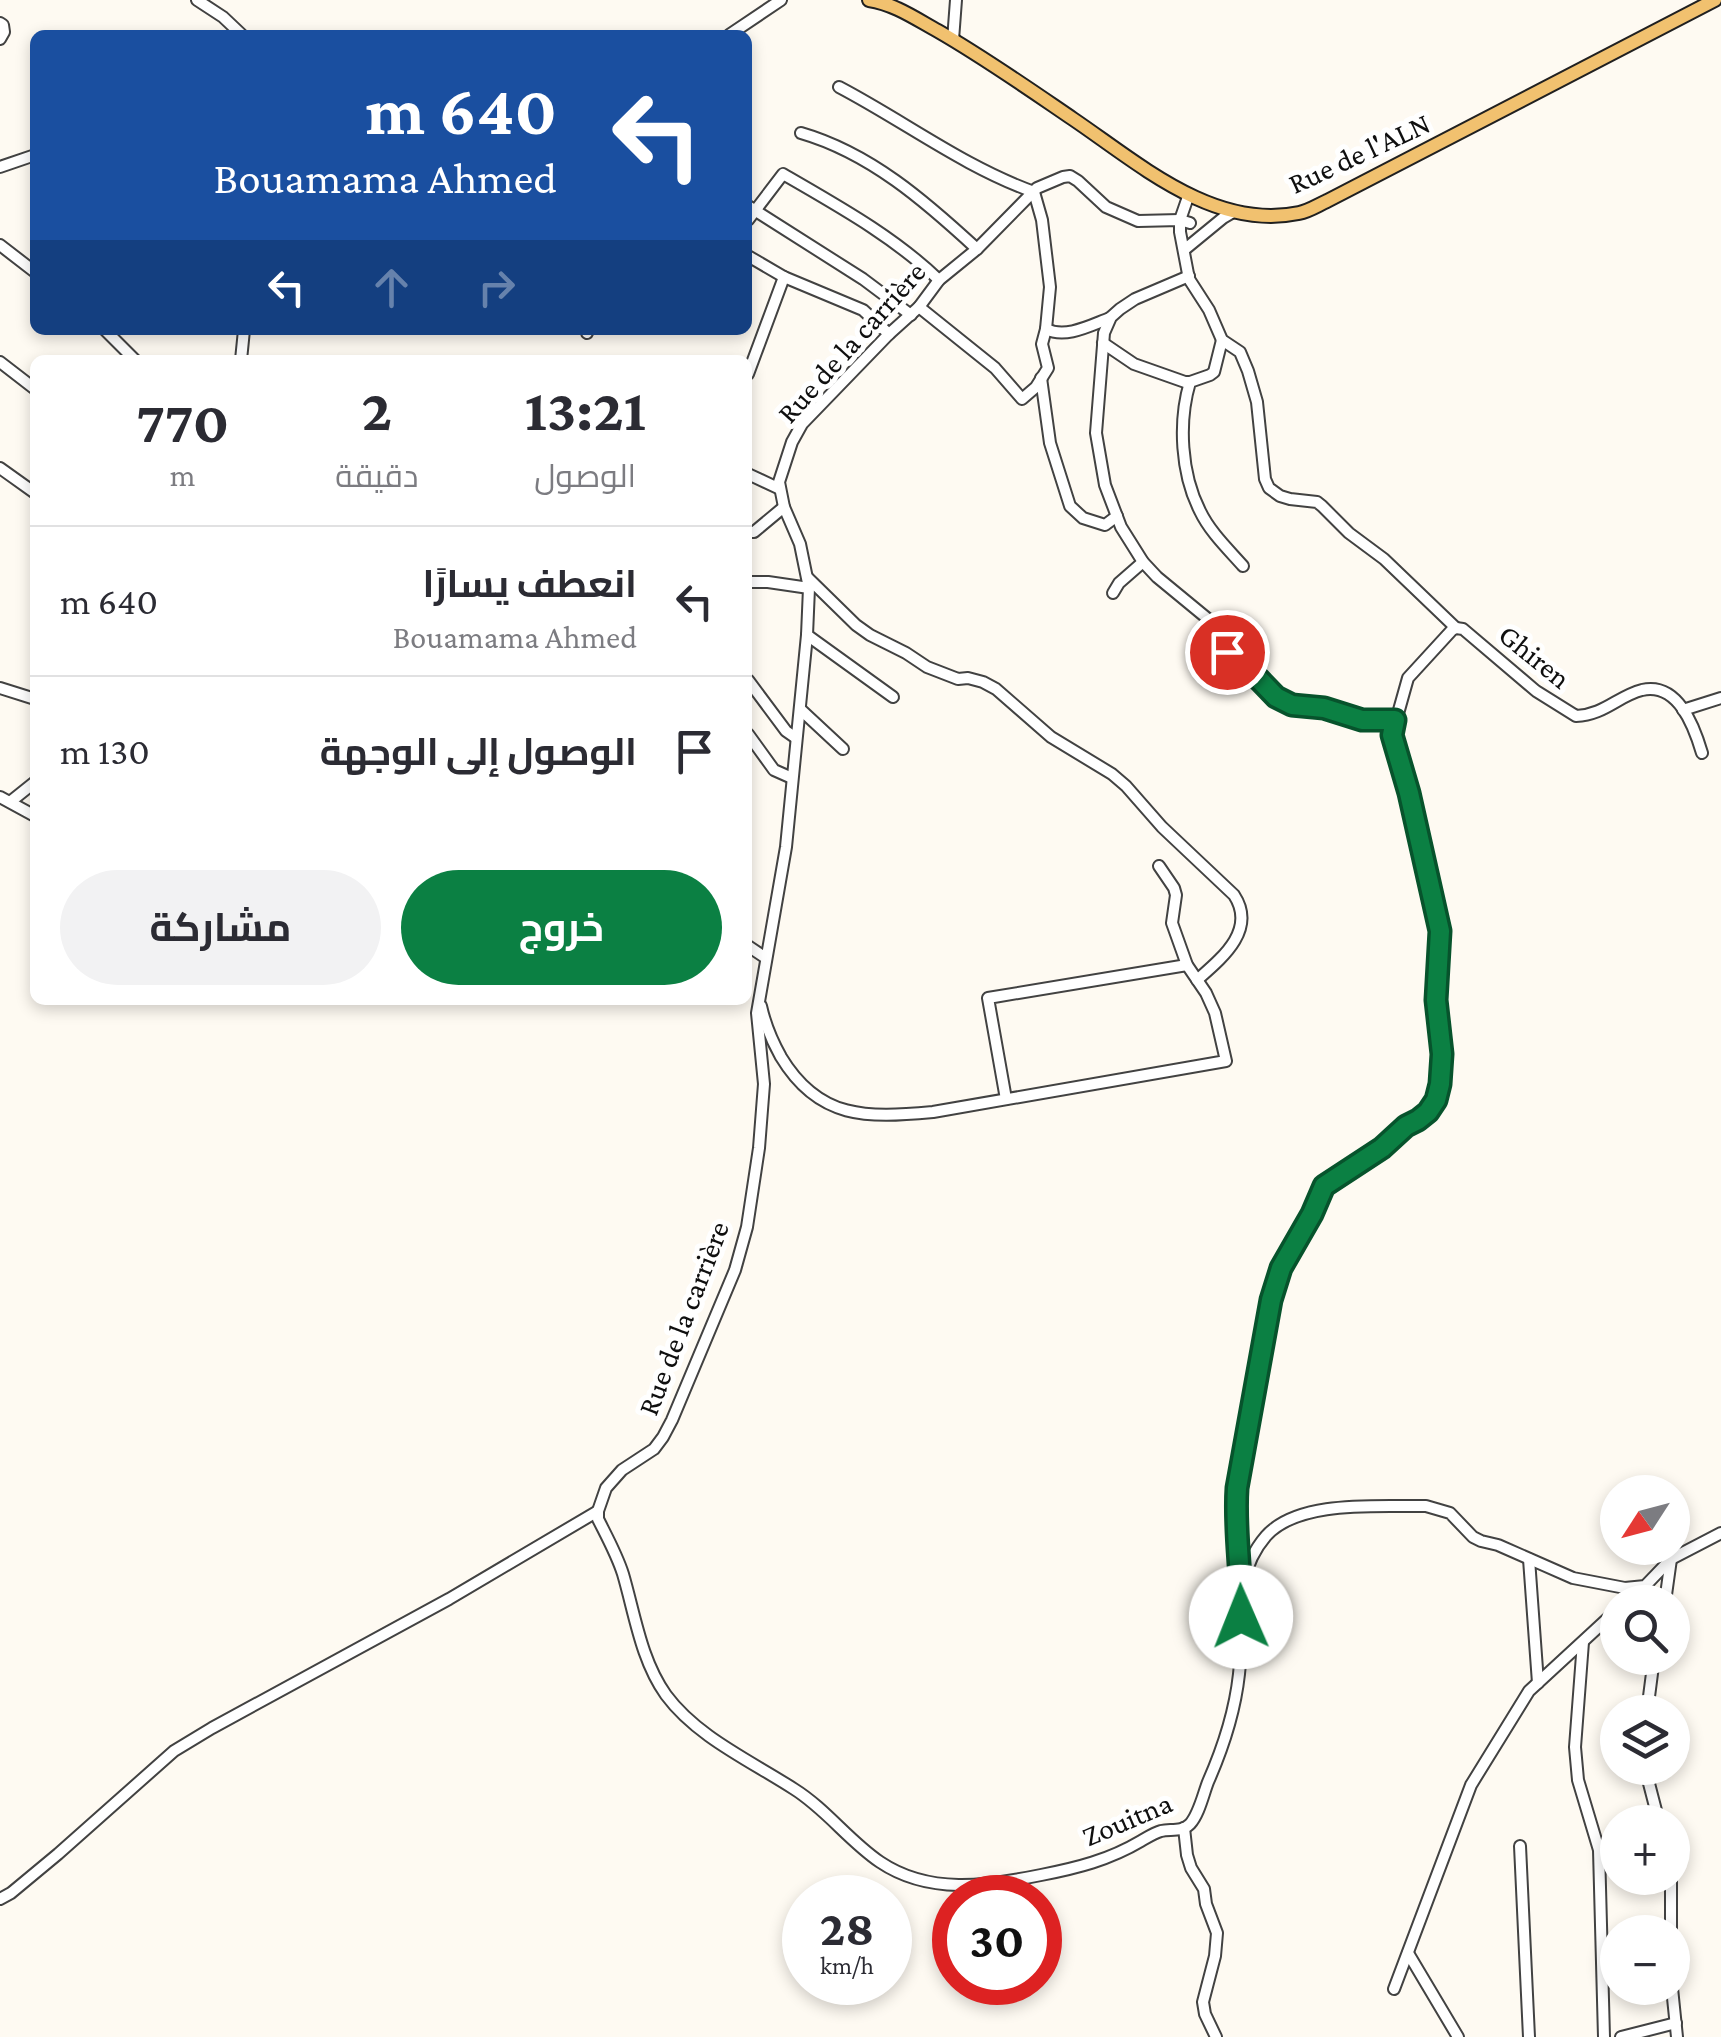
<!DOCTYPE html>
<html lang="ar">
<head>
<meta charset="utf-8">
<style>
	body { margin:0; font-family:"Crimson Pro",Cairo,serif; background:#f2f2f3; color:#2b2b33; direction:rtl; height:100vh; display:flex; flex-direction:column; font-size:38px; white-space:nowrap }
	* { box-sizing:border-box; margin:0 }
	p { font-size:32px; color:#7c7c81 }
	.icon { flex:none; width:55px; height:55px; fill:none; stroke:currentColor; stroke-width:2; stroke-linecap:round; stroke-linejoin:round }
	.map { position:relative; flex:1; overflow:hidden; direction:ltr }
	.drawer { position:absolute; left:30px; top:355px; width:722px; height:650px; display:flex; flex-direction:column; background:#fff; border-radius:15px; box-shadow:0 5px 15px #0003; direction:rtl }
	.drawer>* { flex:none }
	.top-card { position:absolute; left:30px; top:30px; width:722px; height:305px; border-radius:15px; box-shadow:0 5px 15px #0003; direction:rtl; background:#1a4fa0; color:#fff; overflow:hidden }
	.needle { width:65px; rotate:234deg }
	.tools { position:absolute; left:1600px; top:1475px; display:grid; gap:20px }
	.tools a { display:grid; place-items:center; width:90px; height:90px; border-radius:50%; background:#fff; box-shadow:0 5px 15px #0003; font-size:50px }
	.speed { position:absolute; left:782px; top:1875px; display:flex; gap:20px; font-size:50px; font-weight:700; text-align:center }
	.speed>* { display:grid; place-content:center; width:130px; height:130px; border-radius:50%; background:#fff; box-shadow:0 5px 15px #0003; line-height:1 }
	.speed small { font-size:25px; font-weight:400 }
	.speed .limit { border:15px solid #d22; background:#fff; color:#111 }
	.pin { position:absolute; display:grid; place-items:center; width:85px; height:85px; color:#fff; margin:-42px; border:5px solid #fff; border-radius:50%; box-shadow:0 2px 10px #0007 }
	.me { position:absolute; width:110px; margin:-55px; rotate:359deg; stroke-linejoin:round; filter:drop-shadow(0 0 8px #0008) }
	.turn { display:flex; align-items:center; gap:35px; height:210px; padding:0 30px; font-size:45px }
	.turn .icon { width:130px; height:130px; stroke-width:2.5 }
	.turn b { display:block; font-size:70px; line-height:85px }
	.lanes { display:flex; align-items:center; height:95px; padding:0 30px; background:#0003; justify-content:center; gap:50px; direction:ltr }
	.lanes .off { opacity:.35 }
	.eta { display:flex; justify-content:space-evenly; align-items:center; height:170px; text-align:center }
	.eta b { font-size:60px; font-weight:700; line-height:70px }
	.action { display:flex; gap:20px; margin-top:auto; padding:20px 30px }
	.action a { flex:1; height:115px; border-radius:60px; background:#0b8043; color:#fff; font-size:40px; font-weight:700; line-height:115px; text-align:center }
	.action a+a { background:#f2f2f3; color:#2b2b33 }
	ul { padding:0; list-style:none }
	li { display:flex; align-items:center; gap:30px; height:150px; padding:0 30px; border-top:2px solid #e1e1e2 }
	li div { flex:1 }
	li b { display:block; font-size:38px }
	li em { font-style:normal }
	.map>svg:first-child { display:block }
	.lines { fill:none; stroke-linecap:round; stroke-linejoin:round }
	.minor-casing { stroke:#424242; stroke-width:14 }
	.major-casing { stroke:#202020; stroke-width:16 }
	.minor { stroke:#fff; stroke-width:10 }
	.major { stroke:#f1c16f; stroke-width:12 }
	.route-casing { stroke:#07532c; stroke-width:25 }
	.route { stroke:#0b8043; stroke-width:18 }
	.labels { text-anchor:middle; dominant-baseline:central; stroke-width:10; stroke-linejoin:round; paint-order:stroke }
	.street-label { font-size:30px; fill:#0f0f0f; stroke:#fff }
</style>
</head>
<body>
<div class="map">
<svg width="1721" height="2037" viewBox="0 0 1721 2037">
	<rect width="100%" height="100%" fill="#fefaf2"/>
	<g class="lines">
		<g class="minor-casing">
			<g id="minor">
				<polyline points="197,0 223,17 242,35"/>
				<polyline points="0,23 3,25 4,32 0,39"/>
				<polyline points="729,35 781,0"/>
				<polyline points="953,40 956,0"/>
				<path d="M839,87C904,121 964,167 1034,192L1042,220L1050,287L1046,329L1042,344L1048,368L1036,387L1022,399L995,368L919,307"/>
				<path d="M801,133C870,153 925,201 977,249"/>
				<polyline points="0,167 35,155"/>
				<polyline points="1189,194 1180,220 1180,232 1189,279 1209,310 1222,340 1240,352 1248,371 1257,402 1265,479 1269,488 1280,496 1290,499 1317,502 1322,506 1349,533 1384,559 1456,628"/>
				<polyline points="748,206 863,279 911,315"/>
				<path d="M748,220L783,174C838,206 893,236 939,280"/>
				<polyline points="0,245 35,272"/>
				<polyline points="1184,250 1223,218 1235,211"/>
				<polyline points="748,256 784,277 863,310 889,334"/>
				<polyline points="1189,276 1135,299 1120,309 1111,317 1104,333 1096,433 1105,485 1121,527 1143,562 1157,577 1208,619 1218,643 1252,672 1276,697 1292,705 1324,708 1362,721 1395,720"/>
				<path d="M1046,329C1066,339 1091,325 1110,318"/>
				<polyline points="105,330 135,360"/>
				<polyline points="587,333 588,330"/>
				<path d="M1222,340L1214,372L1210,375L1190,382C1178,422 1181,474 1200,511C1210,532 1228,549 1243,566"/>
				<polyline points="1103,343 1134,364 1185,382 1190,382"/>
				<polyline points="241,360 244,330"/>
				<polyline points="0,362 35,389"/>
				<polyline points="748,374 784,277"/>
				<polyline points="1041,378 1050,443 1070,506 1083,518 1105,525 1117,516"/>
				<polyline points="0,468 35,493"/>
				<polyline points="748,474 780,489"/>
				<polyline points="748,532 754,532 784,507"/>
				<path d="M808,578L856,625L870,635L906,653L927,667L958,679L968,678L983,682L996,689L1051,737L1112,774L1126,786L1162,827L1234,895C1257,930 1222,958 1197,980"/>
				<polyline points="748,582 768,582 809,588"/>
				<polyline points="1113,593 1119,583 1143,562"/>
				<polyline points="807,635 893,697"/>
				<polyline points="748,680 786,731 796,738"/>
				<polyline points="0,688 35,699"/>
				<polyline points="800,709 843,749"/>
				<polyline points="1683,710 1721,698"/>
				<polyline points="748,734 774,770 792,778"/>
				<polyline points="0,797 35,816"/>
				<polyline points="10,802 35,782"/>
				<polyline points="748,946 766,958"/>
				<path d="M761,1006C765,1024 772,1041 781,1057C819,1120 867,1118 933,1112L1226,1061L1215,1013L1206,993L1187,965L1172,923L1176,895L1174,888L1159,866"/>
				<polyline points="1006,1099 988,998 1187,965"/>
				<polyline points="598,1511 606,1488 622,1470 654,1449 663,1437 672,1420 735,1270 747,1227 759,1148 764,1084 757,1013 786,847 807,635 809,588 800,544 784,507 779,482 792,442 802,424 889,334 919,307 939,280 977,249 1037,188 1063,177 1070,176 1078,181 1106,207 1138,221 1180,220 1190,223"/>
				<path d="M598,1511V1519C607,1537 617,1555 623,1574C635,1615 641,1660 666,1695C697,1737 751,1761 794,1789C826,1809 849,1841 880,1862C929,1895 987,1886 1041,1875C1077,1868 1109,1860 1141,1841C1148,1837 1154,1833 1161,1831C1171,1829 1182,1832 1190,1824C1199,1814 1203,1795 1208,1782C1223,1748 1235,1711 1239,1674C1245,1624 1230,1578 1266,1536C1299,1499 1380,1507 1426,1506L1450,1513L1473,1537L1481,1541L1498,1545L1573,1578L1625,1588L1645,1586L1671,1559L1721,1533"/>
				<polyline points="1529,1559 1538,1683"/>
				<path d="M1241,1578L1236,1509L1237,1488L1271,1300L1281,1268L1312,1214L1324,1186L1382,1148L1406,1127L1418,1120L1428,1112L1437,1099L1442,1054L1435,1000L1440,931L1409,793L1392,735L1408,678L1452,630L1456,628L1463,629L1536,691L1576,716C1604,715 1618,696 1642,690C1678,682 1694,726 1702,753"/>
				<polyline points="1624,1602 1639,1588"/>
				<polyline points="1665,1602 1671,1559"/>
				<polyline points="1583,1642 1575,1747 1578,1780 1599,1850 1604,2037"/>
				<polyline points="1647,1712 1654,1658"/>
				<polyline points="1645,1768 1659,1822"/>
				<polyline points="1184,1828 1187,1855 1191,1868 1204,1889 1206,1904 1217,1933 1215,1956 1203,2002 1205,2014 1216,2037"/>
				<polyline points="1520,1846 1529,2037"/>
				<polyline points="1671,1878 1671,1932"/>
				<polyline points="0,1899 11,1893 58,1854 174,1751 212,1728 449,1599 598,1511"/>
				<polyline points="1408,1953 1458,2037"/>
				<polyline points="1672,1988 1677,2037"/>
				<polyline points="1394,1989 1471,1785 1529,1691 1618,1609"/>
				<polyline points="1621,2037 1676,2023"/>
			</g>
		</g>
		<g class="major-casing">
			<path id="major" d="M869,0C895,4 916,19 938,31C985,58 1029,89 1073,119C1138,163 1214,231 1299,213C1309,211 1318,205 1327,201L1715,0"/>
		</g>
		<use href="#minor" class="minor"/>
		<use href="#major" class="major"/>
	</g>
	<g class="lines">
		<g class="route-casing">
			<path id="route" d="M1227,652L1252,672L1276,697L1292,705L1324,708L1362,720H1395L1392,735L1409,793L1440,931L1436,1000L1442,1054L1440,1084L1436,1100L1428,1112L1418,1120L1406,1126L1382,1148L1324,1186L1312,1214L1281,1268L1271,1300L1237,1488C1234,1531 1242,1574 1241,1617"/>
		</g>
		<use href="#route" class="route"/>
	</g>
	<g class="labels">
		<g class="street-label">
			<text transform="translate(1359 153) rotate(-25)">Rue de l'ALN</text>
			<text transform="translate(851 342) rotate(-48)">Rue de la carrière</text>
			<text transform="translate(1535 656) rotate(39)">Ghiren</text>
			<text transform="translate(683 1318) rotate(-69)">Rue de la carrière</text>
			<text transform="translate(1127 1819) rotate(-23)">Zouitna</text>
		</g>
	</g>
</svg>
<div class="tools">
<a><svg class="needle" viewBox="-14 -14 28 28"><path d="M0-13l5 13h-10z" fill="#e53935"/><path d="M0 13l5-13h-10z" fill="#7c7c81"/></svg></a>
<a><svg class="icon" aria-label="search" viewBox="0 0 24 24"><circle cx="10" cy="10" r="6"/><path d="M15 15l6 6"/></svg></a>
<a><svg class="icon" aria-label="layers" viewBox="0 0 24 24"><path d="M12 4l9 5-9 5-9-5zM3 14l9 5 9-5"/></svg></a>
<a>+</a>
<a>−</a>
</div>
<div class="speed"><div>28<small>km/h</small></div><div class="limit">30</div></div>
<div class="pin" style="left:1227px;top:652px;background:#d93025"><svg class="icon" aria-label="arrive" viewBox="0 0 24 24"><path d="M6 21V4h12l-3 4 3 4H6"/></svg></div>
<svg class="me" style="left:1241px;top:1617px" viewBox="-20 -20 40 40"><circle r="19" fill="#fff"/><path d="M0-13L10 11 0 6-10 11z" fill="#0b8043"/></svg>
<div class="top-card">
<div class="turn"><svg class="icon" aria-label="left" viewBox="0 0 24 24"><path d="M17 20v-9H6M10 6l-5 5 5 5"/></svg><div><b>640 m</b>Bouamama Ahmed</div></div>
<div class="lanes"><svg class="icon" aria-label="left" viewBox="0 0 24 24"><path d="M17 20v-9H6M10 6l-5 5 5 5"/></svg><svg class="icon off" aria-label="ahead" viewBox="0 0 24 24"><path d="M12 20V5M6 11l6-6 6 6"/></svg><svg class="icon off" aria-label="right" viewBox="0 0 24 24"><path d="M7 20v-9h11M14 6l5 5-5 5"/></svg></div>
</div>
<section class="drawer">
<div class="eta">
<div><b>13:21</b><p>الوصول</p></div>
<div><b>2</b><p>دقيقة</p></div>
<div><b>770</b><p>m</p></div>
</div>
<ul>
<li><svg class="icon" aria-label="left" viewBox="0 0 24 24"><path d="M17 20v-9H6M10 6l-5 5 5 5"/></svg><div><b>انعطف يسارًا</b><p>Bouamama Ahmed</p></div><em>640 m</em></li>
<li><svg class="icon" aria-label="arrive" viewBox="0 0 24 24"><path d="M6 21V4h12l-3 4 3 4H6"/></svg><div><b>الوصول إلى الوجهة</b></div><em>130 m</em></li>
</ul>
<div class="action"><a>خروج</a><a>مشاركة</a></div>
</section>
</div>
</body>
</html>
